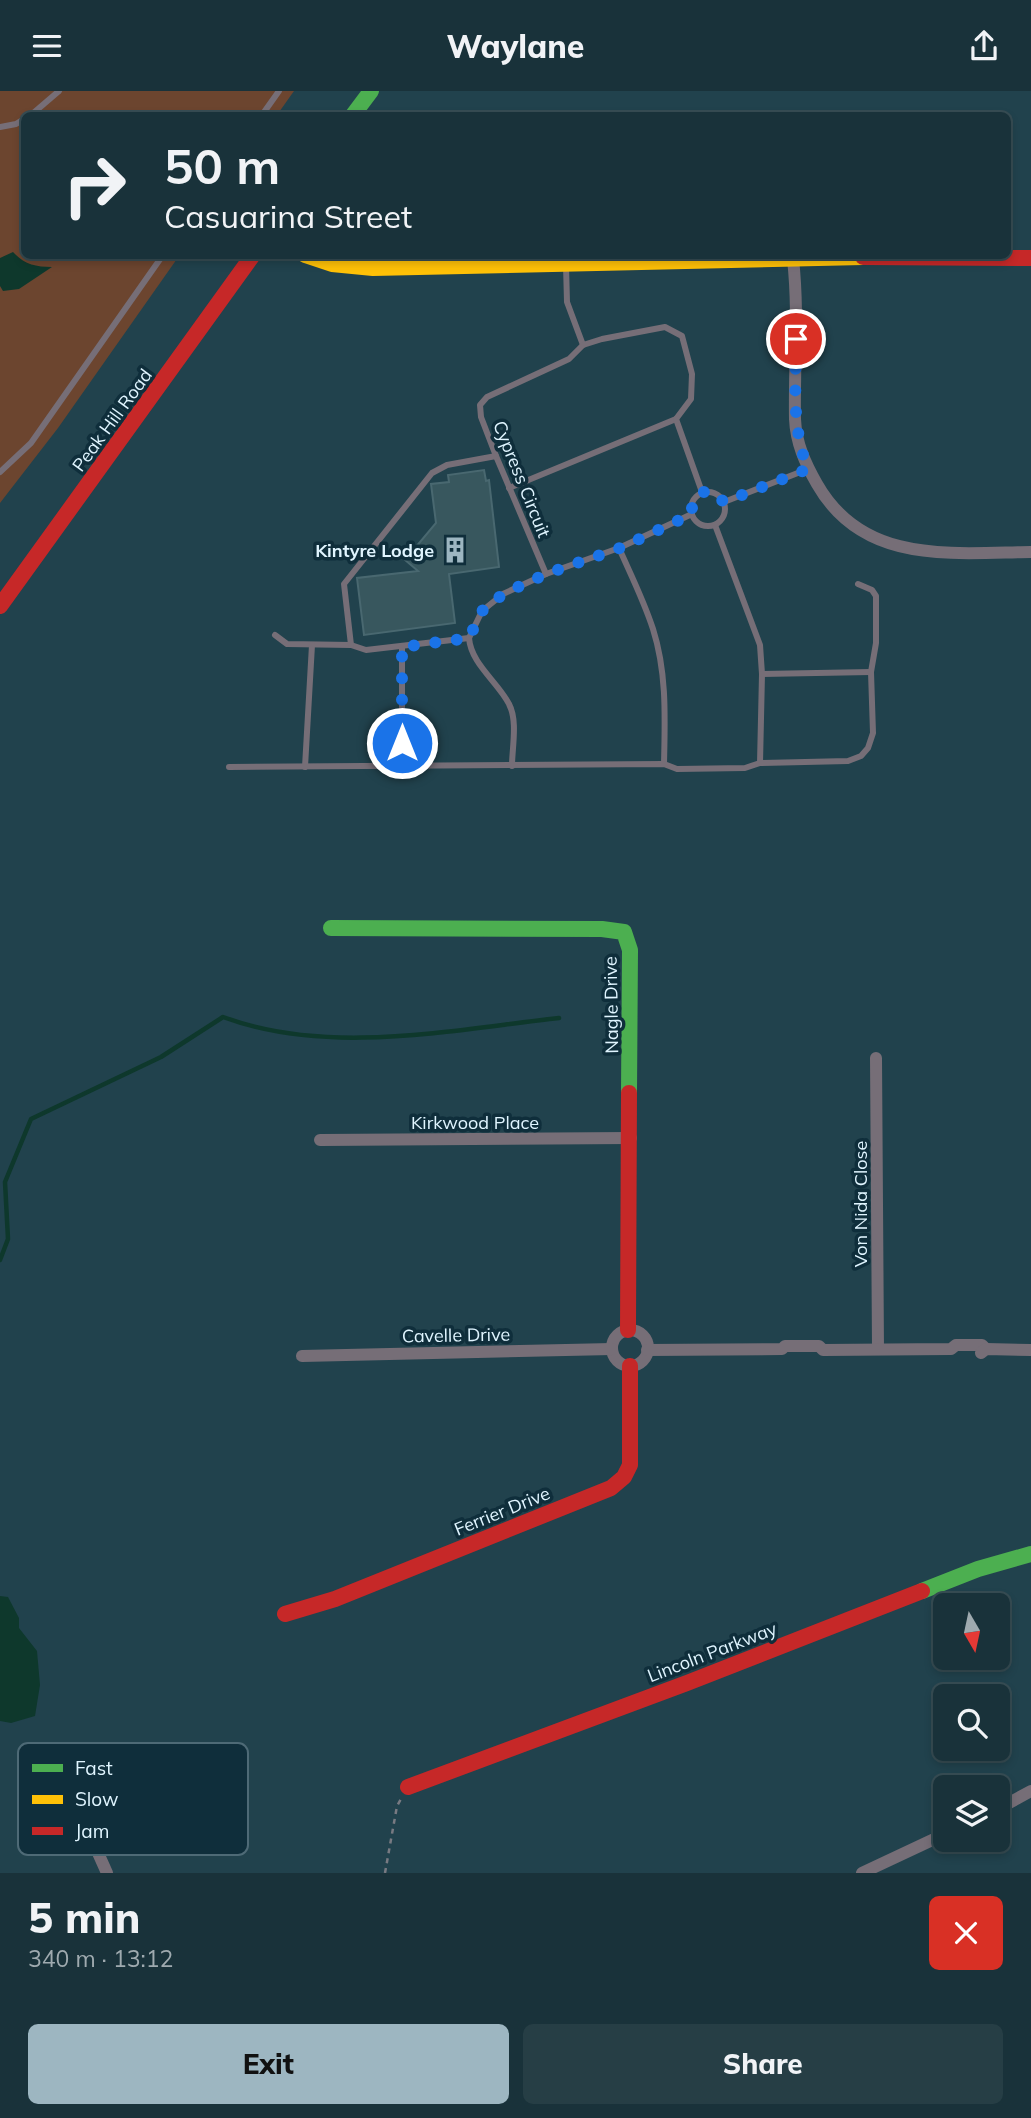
<!DOCTYPE html>
<html lang="en">
<head>
<meta charset="utf-8">
<style>
	body { margin:0; font-family:Mulish,sans-serif; background:#263e45; color:#f1f3f6; height:100vh; display:flex; flex-direction:column; font-size:26px; white-space:nowrap }
	* { box-sizing:border-box; margin:0 }
	p { font-size:23px; color:#9faaaf }
	.icon { flex:none; width:38px; height:38px; fill:none; stroke:currentColor; stroke-width:2; stroke-linecap:round; stroke-linejoin:round }
	.map { position:relative; height:1782px; overflow:hidden }
	.drawer { display:flex; flex-direction:column; background:#19323a; flex:1 }
	.drawer>* { flex:none }
	.banner { position:absolute; left:21px; top:21px; width:990px; height:147px; border-radius:10px; box-shadow:0 4px 10px #0003,0 0 0 2px #374d54; background:#19323a; color:#f1f3f6; overflow:hidden }
	.needle { width:46px; rotate:171deg }
	.fabs { position:absolute; left:933px; top:1502px; display:grid; gap:14px }
	.fabs a { display:grid; place-items:center; width:77px; height:77px; border-radius:10px; background:#19323a; box-shadow:0 4px 10px #0003,0 0 0 2px #374d54; font-size:35px }
	.pin { position:absolute; display:grid; place-items:center; width:60px; height:60px; color:#fff; margin:-30px; border:4px solid #fff; border-radius:50%; box-shadow:0 2px 7px #0007 }
	.me { position:absolute; width:77px; margin:-38px; rotate:0deg; stroke-linejoin:round; filter:drop-shadow(0 0 5px #0008) }
	.turn { display:flex; align-items:center; gap:24px; height:147px; padding:0 28px; font-size:32px }
	.turn .icon { width:91px; height:91px; stroke-width:2.5 }
	.turn b { display:block; font-size:49px; line-height:60px }
	.round { display:grid; place-items:center; flex:none; width:74px; height:74px; border-radius:10px; background:#263e45 }
	.headline { display:flex; align-items:center; justify-content:space-between; height:119px; padding:0 28px }
	h1 { font-size:42px; font-weight:800; line-height:52px }
	.button { display:flex; gap:14px; margin-top:auto; padding:14px 28px }
	.button a { flex:1; height:80px; border-radius:10px; background:#9db6c1; color:#111; font-size:28px; font-weight:800; line-height:80px; text-align:center }
	.button a+a { background:#263e45; color:#f1f3f6 }
	header { display:flex; justify-content:space-between; align-items:center; height:91px; padding:0 28px; background:#19323a; font-size:32px; font-weight:800 }
	.map>svg:first-child { display:block }
	.green { fill:#6c452f }
	.water { fill:#0e382c }
	.lines { fill:none; stroke-linecap:round; stroke-linejoin:round }
	.stream { stroke:#0e382c; stroke-width:4.5 }
	.building { fill:#38575e; stroke:#496870; stroke-width:2 }
	.path { stroke:#787a82; stroke-width:2.5; stroke-dasharray:5 5; stroke-linecap:butt }
	.lane { stroke:#766e77; stroke-width:6 }
	.street { stroke:#766e77; stroke-width:12 }
	.fast { stroke:#4caf50; stroke-width:16 }
	.slow { stroke:#ffc107; stroke-width:16 }
	.jam { stroke:#c62828; stroke-width:16 }
	.route { stroke:#1a73e8; stroke-width:12; stroke-dasharray:0 21.6 }
	.labels { text-anchor:middle; dominant-baseline:central; stroke-width:7; stroke-linejoin:round; paint-order:stroke }
	.street-label { font-size:18px; fill:#e0f5ff; stroke:#0f2e3b }
	.poi-label { font-size:18px; font-weight:bold; fill:#e0f5ff; stroke:#0f2e3b; text-anchor:end }
	.key { fill:#0f2e3b; stroke:#4e6a76; stroke-width:2 }
	.key-label { font-size:19px; fill:#e0f5ff }
</style>
</head>
<body>
<header><svg class="icon" aria-label="menu" viewBox="0 0 24 24"><path d="M4 6h16M4 12h16M4 18h16"/></svg>Waylane<svg class="icon" aria-label="share" viewBox="0 0 24 24"><path d="M12 15V3M7 8l5-5 5 5M5 13v7h14v-7"/></svg></header>
<div class="map">
<svg width="1031" height="1782" viewBox="0 0 1031 1782">
	<rect width="100%" height="100%" fill="#21424d"/>
	<polygon class="green" points="0,0 294,0 277,24 24,24 24,164 179,165 58,337 0,412"/>
	<g class="water">
		<path d="M13,161C24,173 35,176 52,176L19,198L3,200L0,195V167Z"/>
		<polygon points="0,1505 8,1506 19,1527 19,1537 37,1560 40,1594 35,1625 11,1632 0,1630"/>
	</g>
	<g class="lines">
		<path class="stream" d="M0,1169L8,1148L5,1091L31,1028L161,966L223,926C328,965 450,939 559,927"/>
	</g>
	<polygon class="building" points="484,379 486,390 489,389 499,476 449,483 455,532 364,544 357,487 418,480 405,469 436,432 431,393 449,391 448,384"/>
	<g class="lines">
		<polyline class="path" points="385,1782 397,1715 401,1708"/>
		<g class="lane">
			<polyline points="31,24 59,0"/>
			<polyline points="262,24 279,0"/>
			<polyline points="0,36 16,33 24,28"/>
			<polyline points="566,174 567,211 583,254"/>
			<polyline points="0,381 31,352 163,164"/>
			<polyline points="509,397 676,328"/>
			<circle cx="708" cy="418" r="17"/>
			<polyline points="724,411 808,378"/>
			<polyline points="715,434 760,554 762,583 760,672"/>
			<path d="M619,457C631,484 644,510 653,538C667,582 665,627 664,673"/>
			<polyline points="546,483 496,365 481,326 480,314 487,306 569,268 583,254 602,248 665,236 682,245 692,283 691,308 676,328 702,401"/>
			<polyline points="275,544 287,553 351,554 366,559 469,547"/>
			<polyline points="469,547 482,520 503,503 546,483 619,457 692,423"/>
			<path d="M469,547C471,573 498,591 509,613C518,630 512,657 512,675"/>
			<polyline points="351,554 344,493 432,382 447,374 496,365"/>
			<polyline points="402,556 402,676"/>
			<polyline points="762,583 871,581"/>
			<polyline points="229,676 664,673 677,678 745,677 760,672 848,670 861,665 868,657 873,642 871,581 876,552 876,505 872,499 858,493"/>
			<polyline points="305,676 312,554"/>
		</g>
		<g class="street">
			<path d="M793,168C799,222 794,274 795,328C796,352 805,372 817,393C863,474 951,462 1031,461"/>
			<polyline points="876,967 878,1258"/>
			<polyline points="320,1049 631,1047"/>
			<circle cx="630" cy="1257" r="18"/>
			<polyline points="647,1259 782,1258 785,1255 819,1255 823,1259 951,1258 956,1254 982,1254 986,1258"/>
			<polyline points="981,1262 986,1258 1031,1259"/>
			<polyline points="302,1265 612,1258"/>
			<polyline points="998,1718 1031,1700"/>
			<polyline points="82,1726 107,1782"/>
			<polyline points="862,1782 945,1743"/>
		</g>
		<g class="fast">
			<polyline points="353,24 371,0"/>
			<polyline points="331,837 602,838 624,841 630,859 629,1002"/>
			<polyline points="922,1500 978,1478 1031,1463"/>
		</g>
		<polyline class="slow" points="305,164 332,173 373,177 863,166"/>
		<g class="jam">
			<polyline points="863,166 1031,167"/>
			<polyline points="0,515 253,164"/>
			<polyline points="628,1239 629,1002"/>
			<polyline points="285,1523 335,1508 611,1397 624,1386 630,1374 630,1275"/>
			<polyline points="408,1696 687,1592 922,1500"/>
		</g>
	</g>
	<g class="lines">
		<path class="route" d="M402,652V556L469,547L482,520L503,503L546,483L620,457L692,423V413L702,401H713L724,411L808,378C791,336 796,293 796,248"/>
	</g>
	<defs>
		<g id="building-bare" transform="scale(2.1)"><path d="M-4-6H4V6H1V3H-1V6H-4ZM-2.5-4.3h1.7v1.8h-1.7ZM.8-4.3h1.7v1.8H.8ZM-2.5-1h1.7V.8h-1.7ZM.8-1h1.7V.8H.8Z" fill="#9db6c1" stroke="#0f2e3b" stroke-width="2.5" paint-order="stroke"/></g>
	</defs>
	<g fill-rule="evenodd">
		<use href="#building-bare" x="455" y="459"/>
	</g>
	<g class="labels">
		<g class="street-label">
			<text transform="translate(112 329) rotate(-54)">Peak Hill Road</text>
			<text transform="translate(522 388) rotate(68)">Cypress Circuit</text>
			<text transform="translate(611 914) rotate(-91)">Nagle Drive</text>
			<text x="475" y="1031">Kirkwood Place</text>
			<text transform="translate(860 1113) rotate(-90)">Von Nida Close</text>
			<text transform="translate(456 1244) rotate(-1)">Cavelle Drive</text>
			<text transform="translate(502 1420) rotate(-22)">Ferrier Drive</text>
			<text transform="translate(712 1561) rotate(-21)">Lincoln Parkway</text>
		</g>
		<g class="poi-label">
			<text x="434" y="459">Kintyre Lodge</text>
		</g>
	</g>
	<rect x="18" y="1652" width="230" height="112" rx="10" class="key"/>
	<rect x="32" y="1673" width="31" height="8" fill="#4caf50"/>
	<rect x="32" y="1704" width="31" height="9" fill="#ffc107"/>
	<rect x="32" y="1736" width="31" height="8" fill="#c62828"/>
	<g class="key-label">
		<text x="75" y="1684">Fast</text>
		<text x="75" y="1715">Slow</text>
		<text x="75" y="1747">Jam</text>
	</g>
</svg>
<div class="fabs">
<a><svg class="needle" viewBox="-14 -14 28 28"><path d="M0-13l5 13h-10z" fill="#e53935"/><path d="M0 13l5-13h-10z" fill="#9faaaf"/></svg></a>
<a><svg class="icon" aria-label="search" viewBox="0 0 24 24"><circle cx="10" cy="10" r="6"/><path d="M15 15l6 6"/></svg></a>
<a><svg class="icon" aria-label="layers" viewBox="0 0 24 24"><path d="M12 4l9 5-9 5-9-5zM3 14l9 5 9-5"/></svg></a>
</div>
<div class="pin" style="left:796px;top:248px;background:#d93025"><svg class="icon" aria-label="arrive" viewBox="0 0 24 24"><path d="M6 21V4h12l-3 4 3 4H6"/></svg></div>
<svg class="me" style="left:402px;top:652px" viewBox="-20 -20 40 40"><circle r="17" fill="#1a73e8" stroke="#fff" stroke-width="3"/><path d="M0-11L8 9 0 5-8 9z" fill="#fff"/></svg>
<div class="banner">
<div class="turn"><svg class="icon" aria-label="right" viewBox="0 0 24 24"><path d="M7 20v-9h11M14 6l5 5-5 5"/></svg><div><b>50 m</b>Casuarina Street</div></div>
</div>
</div>
<section class="drawer">
<div class="headline"><div><h1>5 min</h1><p>340 m · 13:12</p></div><a class="round" style="background:#d93025;color:#fff"><svg class="icon" aria-label="close" viewBox="0 0 24 24"><path d="M6 6l12 12M18 6L6 18"/></svg></a></div>
<div class="button"><a>Exit</a><a>Share</a></div>
</section>
</body>
</html>
